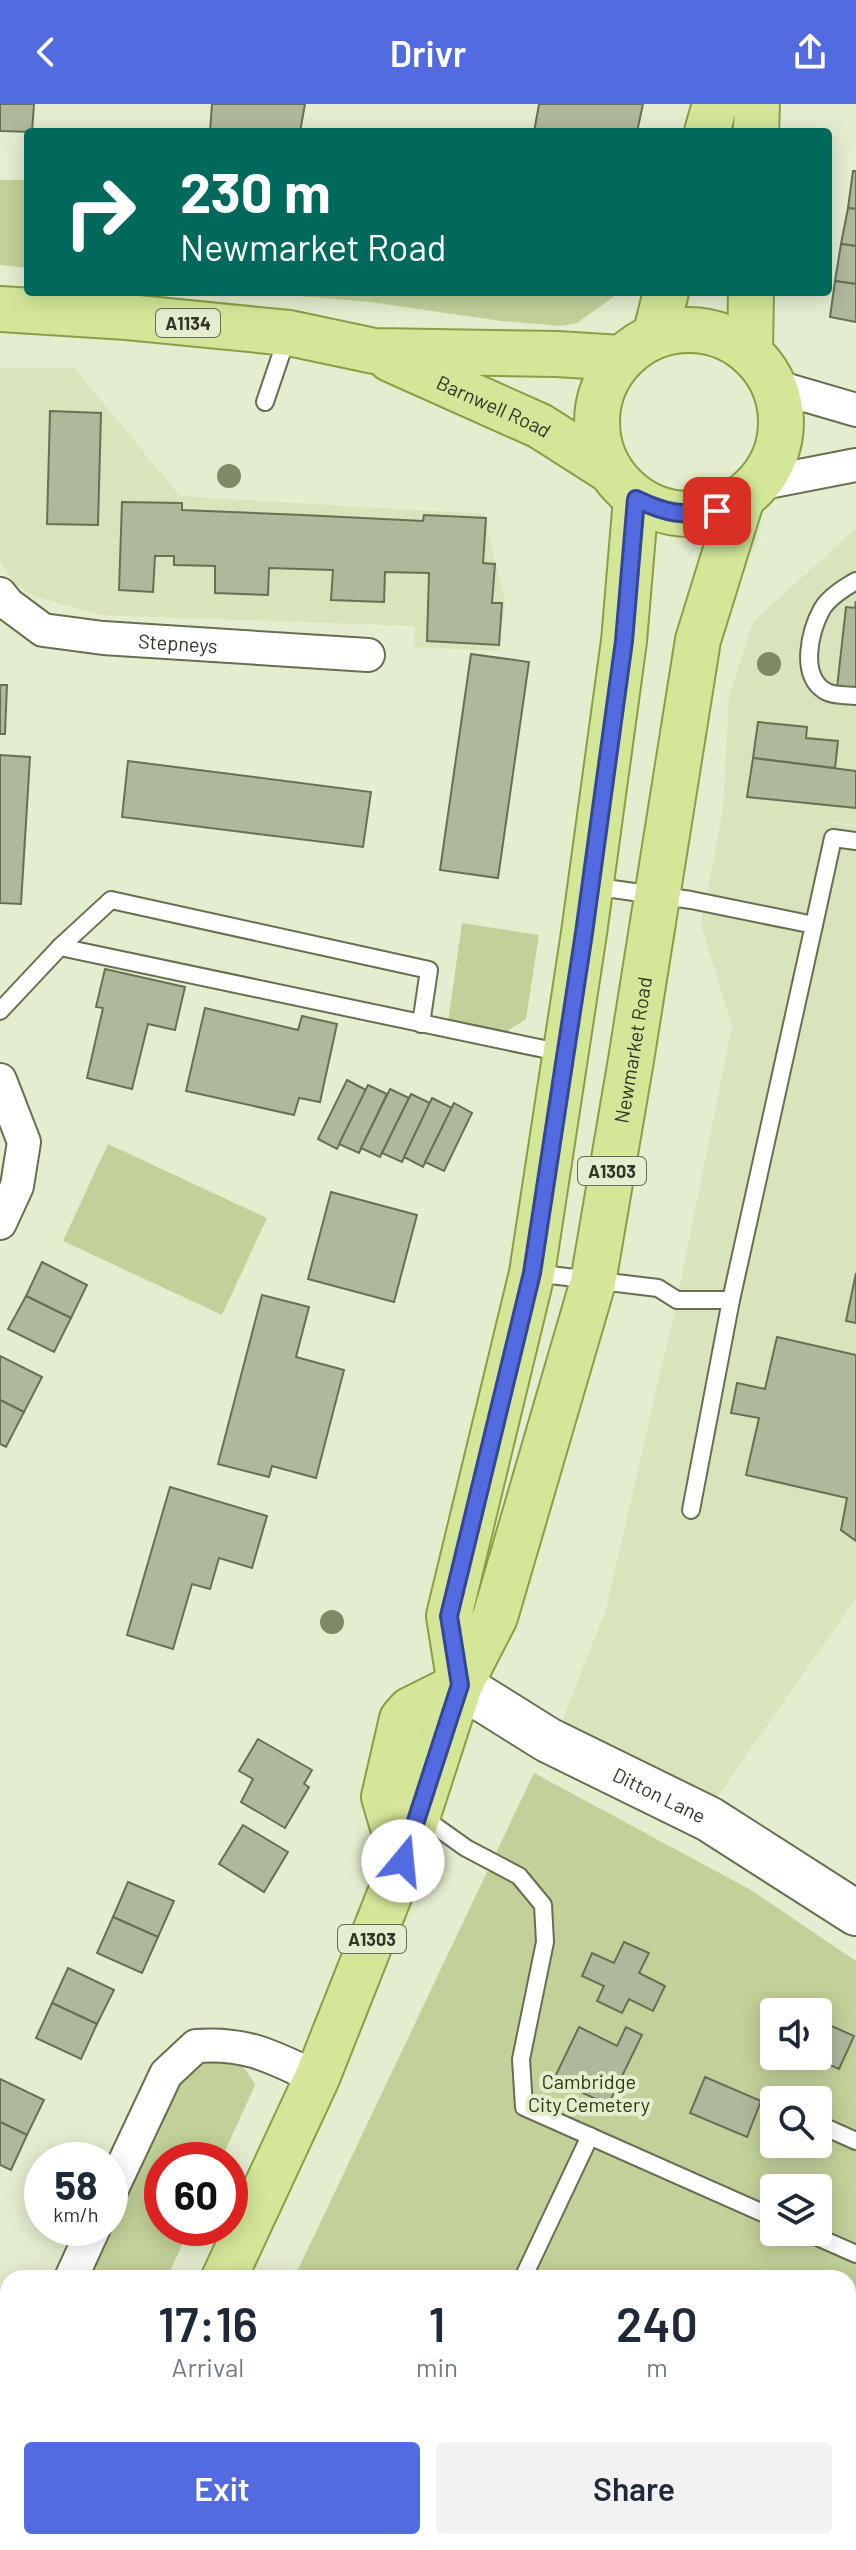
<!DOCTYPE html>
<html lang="en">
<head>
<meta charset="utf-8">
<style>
	body { margin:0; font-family:Barlow,sans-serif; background:#f2f2f3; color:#1f2937; height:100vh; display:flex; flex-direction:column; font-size:30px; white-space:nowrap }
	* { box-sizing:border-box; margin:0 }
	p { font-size:26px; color:#747a83 }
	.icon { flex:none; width:44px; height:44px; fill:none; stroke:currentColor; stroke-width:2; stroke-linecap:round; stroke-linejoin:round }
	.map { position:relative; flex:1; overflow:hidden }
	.drawer { position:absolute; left:0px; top:2166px; width:856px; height:280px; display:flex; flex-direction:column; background:#fff; border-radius:24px 24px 0 0; box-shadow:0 4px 20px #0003 }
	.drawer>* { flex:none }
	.guide { position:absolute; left:24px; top:24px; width:808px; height:168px; border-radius:8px; box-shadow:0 4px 20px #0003; background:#00695c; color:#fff; overflow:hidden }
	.buttons { position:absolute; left:760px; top:1894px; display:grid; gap:16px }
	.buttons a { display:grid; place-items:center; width:72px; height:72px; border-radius:8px; background:#fff; box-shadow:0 4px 20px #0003; font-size:40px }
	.speed { position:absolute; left:24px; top:2038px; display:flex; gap:16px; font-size:40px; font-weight:700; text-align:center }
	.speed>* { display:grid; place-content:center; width:104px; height:104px; border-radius:50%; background:#fff; box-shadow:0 4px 20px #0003; line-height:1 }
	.speed small { font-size:20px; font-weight:400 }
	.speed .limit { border:12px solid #d22; background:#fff; color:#111 }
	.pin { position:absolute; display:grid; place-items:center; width:68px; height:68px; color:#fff; margin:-34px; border-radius:16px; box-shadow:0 4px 12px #0006 }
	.me { position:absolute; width:88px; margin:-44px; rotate:17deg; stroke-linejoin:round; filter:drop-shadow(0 0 6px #0008) }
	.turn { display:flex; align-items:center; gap:28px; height:168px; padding:0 24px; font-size:36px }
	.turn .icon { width:104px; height:104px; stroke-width:2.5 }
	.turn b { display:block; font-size:56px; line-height:68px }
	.eta { display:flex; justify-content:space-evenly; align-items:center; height:136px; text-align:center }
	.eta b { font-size:48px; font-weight:600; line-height:56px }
	.button { display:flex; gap:16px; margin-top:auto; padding:16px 24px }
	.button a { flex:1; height:92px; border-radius:8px; background:#536be0; color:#fff; font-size:32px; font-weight:600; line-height:92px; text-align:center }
	.button a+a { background:#f2f2f3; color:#1f2937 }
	header { display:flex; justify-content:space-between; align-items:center; height:104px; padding:0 24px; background:#536be0; color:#fff; font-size:36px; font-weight:600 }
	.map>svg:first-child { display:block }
	.built { fill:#d9e4bd }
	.green { fill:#c1d199; fill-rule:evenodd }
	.building { fill:#afb99a; stroke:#687053; stroke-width:2 }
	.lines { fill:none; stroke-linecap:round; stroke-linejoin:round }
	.lane-casing { stroke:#676f52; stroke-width:20 }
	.street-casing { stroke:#676f52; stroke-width:36 }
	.secondary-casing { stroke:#676f52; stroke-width:48 }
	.primary-casing { stroke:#899f46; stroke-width:48 }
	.lane { stroke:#fff; stroke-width:16 }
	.street { stroke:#fff; stroke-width:32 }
	.secondary { stroke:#fff; stroke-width:44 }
	.primary { stroke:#d4e799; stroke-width:44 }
	.tree { fill:#808965 }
	.route-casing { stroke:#364692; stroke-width:20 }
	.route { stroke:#536be0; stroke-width:14 }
	.labels { text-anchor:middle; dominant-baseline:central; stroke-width:8; stroke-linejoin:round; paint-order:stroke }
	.shield { fill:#e4eece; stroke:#676d5a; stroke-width:2 }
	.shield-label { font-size:18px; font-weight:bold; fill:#323629 }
	.street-label { font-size:20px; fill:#323629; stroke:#e4eece }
	.park-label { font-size:20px; fill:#2e370f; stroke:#e4eece }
</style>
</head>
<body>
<header><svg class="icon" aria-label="back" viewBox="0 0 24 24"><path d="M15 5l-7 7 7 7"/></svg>Drivr<svg class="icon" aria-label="share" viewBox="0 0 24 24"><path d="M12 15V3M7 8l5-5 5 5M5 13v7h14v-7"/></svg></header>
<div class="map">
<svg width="856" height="2446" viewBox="0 0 856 2446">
	<rect width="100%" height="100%" fill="#e4eece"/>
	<g class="built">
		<polygon points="0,264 74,264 180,392 484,410 505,497 500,547 414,543 415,522 100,511 33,492 14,479 0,456"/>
		<polygon points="856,424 856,721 798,714 856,723 856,1494 708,1706 561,1620 606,1505 677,1196 732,922 701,821 723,704 729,593 753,518"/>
	</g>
	<g class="green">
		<polygon points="0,76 28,76 28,164 0,161"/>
		<polygon points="250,188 620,188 577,219 561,222 501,217 370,198"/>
		<polygon points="462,819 539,831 526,915 503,930 448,918"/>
		<polygon points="108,1040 267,1114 222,1211 63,1137"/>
		<path d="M534,1669L751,1786L856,1857V2446H165L169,2438H848V2174H294ZM774,1908H818V1952H774ZM774,1996H818V2040H774ZM774,2084H818V2128H774Z"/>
		<path d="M203,1953C228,1954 244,1956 255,1981L221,2056H162V2124H190L167,2174H84L107,2124H110V2118L175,1978Z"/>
		<polygon points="8,2337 8,2438 45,2438 41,2446 0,2446 0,2354"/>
	</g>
	<g class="building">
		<polygon points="0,0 34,0 32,28 0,27"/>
		<polygon points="212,0 305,0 300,28 210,28"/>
		<polygon points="539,0 643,0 637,28 534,28"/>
		<polygon points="853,67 856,67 856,105 848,104"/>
		<polygon points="848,104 856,105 856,142 841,140"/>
		<polygon points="841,140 856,142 856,180 835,177"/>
		<polygon points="835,177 856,180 856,218 830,213"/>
		<polygon points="50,307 101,309 98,421 47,420"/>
		<polygon points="122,398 182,399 182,406 303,411 423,417 424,411 486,414 483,459 495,460 492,499 502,499 499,541 427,537 429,469 385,468 384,498 331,496 333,466 269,464 268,491 215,489 215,462 174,461 174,452 155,452 153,488 119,486"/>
		<polygon points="856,497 856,595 836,593 846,503 855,504"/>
		<polygon points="471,550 529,558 498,774 440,766"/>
		<polygon points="0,581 7,581 5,630 0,630"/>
		<polygon points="758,618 807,623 806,634 838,637 835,664 753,654"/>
		<polygon points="0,651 30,653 21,800 0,799"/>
		<polygon points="753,654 856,667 856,704 747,693"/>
		<polygon points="128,657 371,688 363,743 122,713"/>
		<polygon points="105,865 185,883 175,926 148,920 132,985 87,974 103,904 96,903"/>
		<polygon points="205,904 298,926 302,912 337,920 320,998 299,994 294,1011 186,987"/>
		<polygon points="347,976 366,986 337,1045 318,1035"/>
		<polygon points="368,981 387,990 359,1049 339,1040"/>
		<polygon points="390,985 409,994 380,1053 361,1044"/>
		<polygon points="411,990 430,999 402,1058 382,1049"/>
		<polygon points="432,994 452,1004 423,1063 404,1053"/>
		<polygon points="454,999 472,1009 444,1067 425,1058"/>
		<polygon points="331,1088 417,1111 394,1198 308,1175"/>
		<polygon points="42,1158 87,1181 71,1214 26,1192"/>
		<polygon points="856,1169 856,1219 846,1217"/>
		<polygon points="262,1191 309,1203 296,1253 344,1266 316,1374 272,1362 269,1373 218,1360"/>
		<polygon points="26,1192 71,1214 54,1248 8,1225"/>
		<polygon points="777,1233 856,1251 856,1437 841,1426 847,1394 746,1371 759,1314 731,1309 737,1279 765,1285"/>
		<polygon points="0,1252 42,1273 24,1308 0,1296"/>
		<polygon points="0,1296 24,1308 6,1343 0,1340"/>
		<polygon points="170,1383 267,1412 252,1464 219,1454 210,1485 192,1480 173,1545 127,1531"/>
		<polygon points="258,1635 312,1666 304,1680 309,1683 285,1724 241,1698 253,1675 239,1667"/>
		<polygon points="243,1721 288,1748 264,1788 219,1760"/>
		<polygon points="128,1778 174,1797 158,1833 113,1813"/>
		<polygon points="113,1813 158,1833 142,1869 97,1849"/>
		<polygon points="624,1838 649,1849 639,1869 665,1882 653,1907 629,1895 622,1909 597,1897 604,1882 582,1872 592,1849 614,1859"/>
		<polygon points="68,1864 114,1886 97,1920 52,1899"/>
		<polygon points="52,1899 97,1920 81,1955 36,1934"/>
		<polygon points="818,1916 854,1932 839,1965 810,1952 818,1952"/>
		<polygon points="579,1923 617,1942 626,1923 642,1931 608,2001 554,1975"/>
		<polygon points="705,1973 761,1997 747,2033 690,2009"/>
		<polygon points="0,1975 44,1996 27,2031 0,2018"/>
		<polygon points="0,2018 27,2031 11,2066 0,2061"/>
	</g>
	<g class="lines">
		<g class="lane-casing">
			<g id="lane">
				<polyline points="265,298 288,230"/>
				<path d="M856,477C844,484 829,493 822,505C810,527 799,571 825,587C833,592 847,591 856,592"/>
				<polyline points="814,821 833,734 856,737"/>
				<polyline points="60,843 563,949"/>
				<polyline points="0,907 60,843 111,796 429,866 421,920"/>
				<polyline points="534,1169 658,1184 677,1196 731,1196 814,821 691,796 591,782"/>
				<polyline points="691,1406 731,1196"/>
				<polyline points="421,1712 466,1744 519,1772 543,1801 545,1838 521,1955 524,2003 774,2114"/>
				<polyline points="818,2020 856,2037"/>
				<polyline points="806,2128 856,2150"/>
				<polyline points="523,2174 590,2032"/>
				<polyline points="394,2446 398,2438"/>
			</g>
		</g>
		<g class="street-casing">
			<g id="street">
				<polyline points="774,282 856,306"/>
				<polyline points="758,380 856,361"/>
				<path id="s1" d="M0,490L8,500L43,526L103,534L368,551"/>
				<polyline points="0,976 24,1038 17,1082 0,1119"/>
				<path d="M110,2089L166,1970L196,1942C246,1938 273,1953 317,1974"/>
				<polyline points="71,2174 94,2124"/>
				<polyline points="0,2328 8,2311"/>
			</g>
		</g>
		<g class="secondary-casing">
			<g id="secondary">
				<path id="s2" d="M460,1581L548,1636L709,1715L856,1809"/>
			</g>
		</g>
		<g class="primary-casing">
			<g id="primary">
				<polyline points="707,28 715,0"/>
				<polyline points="756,28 757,0"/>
				<polyline points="0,205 127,213 289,229 374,247 557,250 621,254"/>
				<circle cx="689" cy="318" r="92"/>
				<polyline points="655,232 666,188"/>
				<polyline points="750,248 751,188"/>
				<path id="s3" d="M390,255L540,322L609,366"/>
				<polyline points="460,1581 449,1512 532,1169 584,829 624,537 636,395"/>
				<polyline points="403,1757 384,1693 402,1615 410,1606 460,1581"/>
				<path id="s4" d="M224,2174L317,1974L403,1757L460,1581L495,1513L593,1178L631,956L698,536L742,394"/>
				<polyline points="97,2446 100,2438"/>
			</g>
		</g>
		<use href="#lane" class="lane"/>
		<use href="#street" class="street"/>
		<use href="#secondary" class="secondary"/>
		<use href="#primary" class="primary"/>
	</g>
	<g class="tree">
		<circle cx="229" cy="372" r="12"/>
		<circle cx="769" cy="560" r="12"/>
		<circle cx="332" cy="1518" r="12"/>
	</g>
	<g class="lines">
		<g class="route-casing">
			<path id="route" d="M403,1757L460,1581L449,1512L532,1169L584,829L624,537L636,395C667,410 683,412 717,407"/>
		</g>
		<use href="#route" class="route"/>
	</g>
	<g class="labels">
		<g class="shield">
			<rect x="156" y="205" width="64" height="28" rx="6"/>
			<rect x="578" y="1053" width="68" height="28" rx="6"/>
			<rect x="338" y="1821" width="68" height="28" rx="6"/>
		</g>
		<g class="shield-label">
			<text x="188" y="219">A1134</text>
			<text x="612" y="1067">A1303</text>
			<text x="372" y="1835">A1303</text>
		</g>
		<g class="street-label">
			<text stroke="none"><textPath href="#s3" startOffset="114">Barnwell Road</textPath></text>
			<text stroke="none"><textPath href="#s1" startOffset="192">Stepneys</textPath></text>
			<text stroke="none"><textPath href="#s4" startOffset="1300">Newmarket Road</textPath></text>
			<text stroke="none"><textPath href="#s2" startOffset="228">Ditton Lane</textPath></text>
		</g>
		<g class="park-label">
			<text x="589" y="1977">Cambridge<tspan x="589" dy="23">City Cemetery</tspan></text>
		</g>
	</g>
</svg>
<div class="buttons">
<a><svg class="icon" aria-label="sound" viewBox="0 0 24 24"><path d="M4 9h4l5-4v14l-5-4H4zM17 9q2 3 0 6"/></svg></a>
<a><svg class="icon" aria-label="search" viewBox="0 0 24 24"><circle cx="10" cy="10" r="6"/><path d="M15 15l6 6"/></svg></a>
<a><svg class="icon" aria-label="layers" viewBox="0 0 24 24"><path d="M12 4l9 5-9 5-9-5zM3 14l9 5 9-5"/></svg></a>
</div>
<div class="speed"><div>58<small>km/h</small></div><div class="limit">60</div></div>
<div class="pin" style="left:717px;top:407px;background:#d93025"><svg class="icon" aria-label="arrive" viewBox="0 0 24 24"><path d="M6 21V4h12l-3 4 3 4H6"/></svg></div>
<svg class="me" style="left:403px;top:1757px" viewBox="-20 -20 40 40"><circle r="19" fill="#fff"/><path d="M0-13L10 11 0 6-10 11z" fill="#536be0"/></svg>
<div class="guide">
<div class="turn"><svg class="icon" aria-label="right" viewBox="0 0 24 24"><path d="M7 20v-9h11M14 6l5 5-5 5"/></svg><div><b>230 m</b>Newmarket Road</div></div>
</div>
<section class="drawer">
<div class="eta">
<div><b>17:16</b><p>Arrival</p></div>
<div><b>1</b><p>min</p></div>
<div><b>240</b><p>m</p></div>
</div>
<div class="button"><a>Exit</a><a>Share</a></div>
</section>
</div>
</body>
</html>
